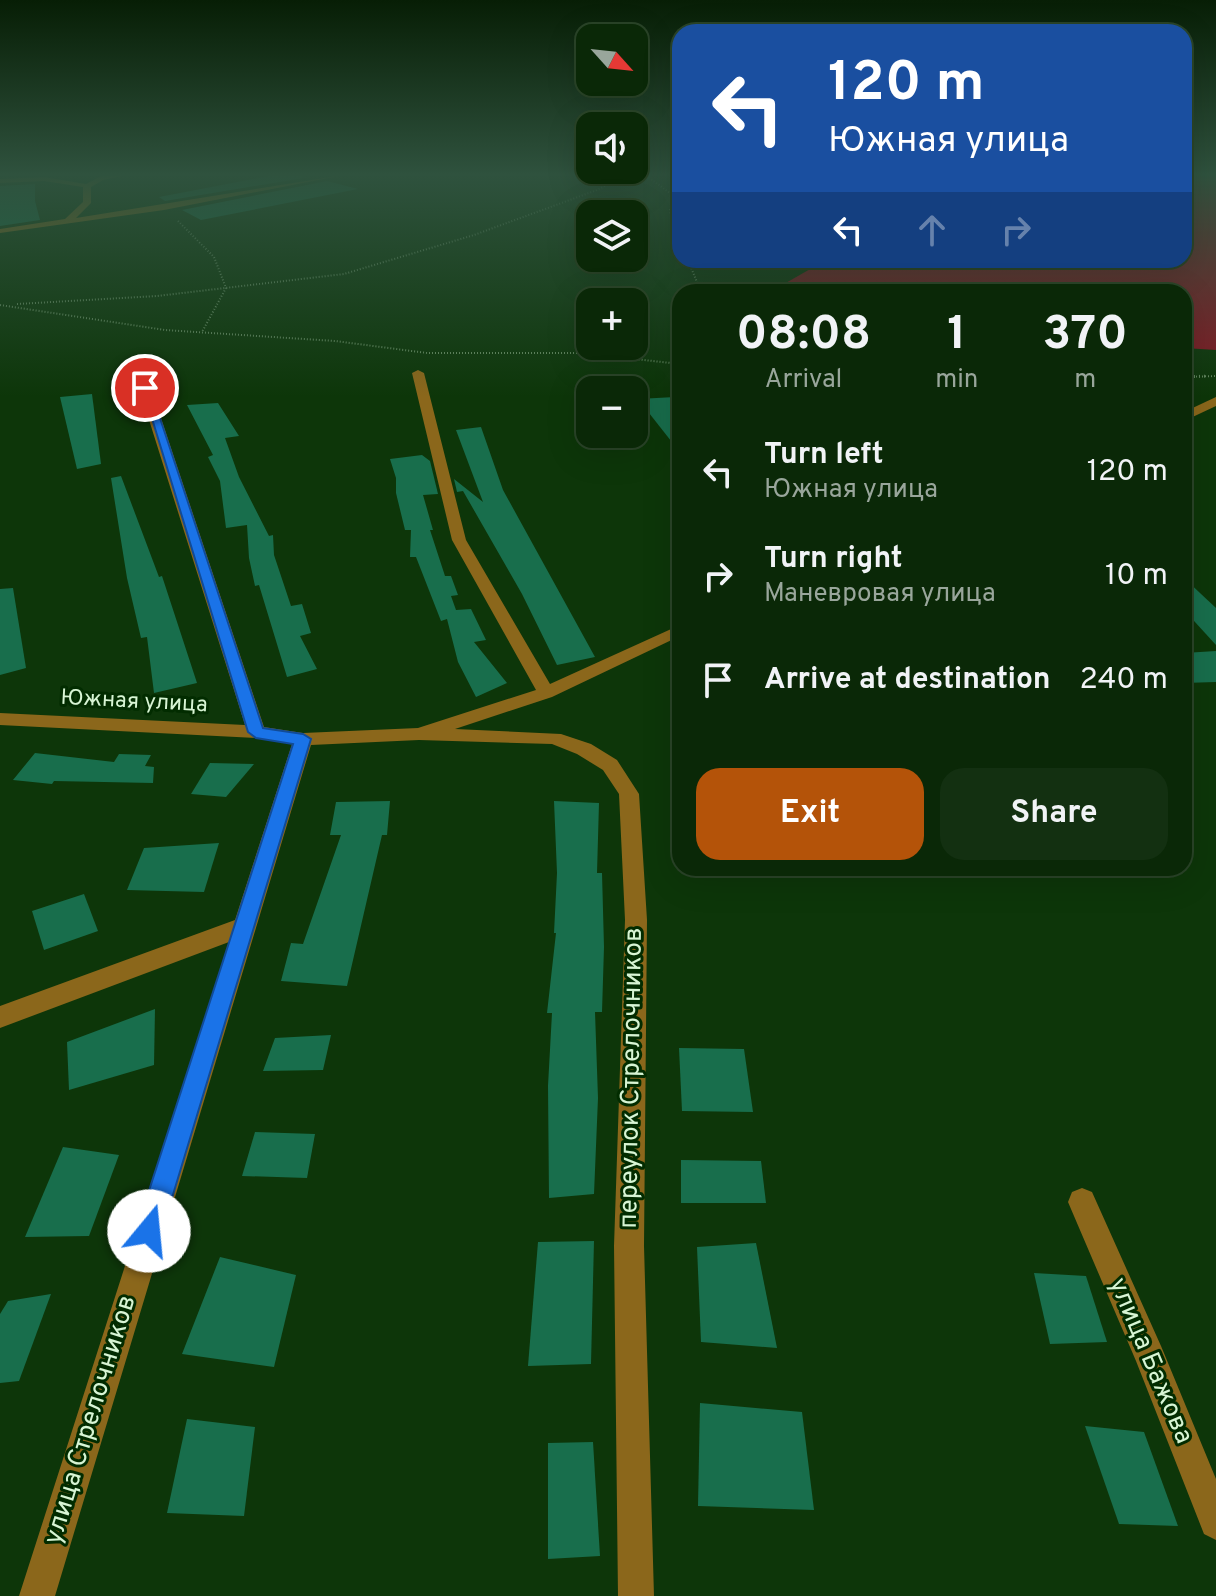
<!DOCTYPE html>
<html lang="en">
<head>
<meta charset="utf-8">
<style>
	body { margin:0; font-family:Overpass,sans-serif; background:#133011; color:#f1f3f6; height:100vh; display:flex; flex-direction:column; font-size:30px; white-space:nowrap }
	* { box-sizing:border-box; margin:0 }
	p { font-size:26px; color:#99a69b }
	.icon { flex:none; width:44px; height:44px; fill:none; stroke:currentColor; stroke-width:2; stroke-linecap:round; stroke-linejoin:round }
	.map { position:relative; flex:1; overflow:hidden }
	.sheet { position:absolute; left:672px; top:284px; width:520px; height:592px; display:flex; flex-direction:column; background:#0a2807; border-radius:24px; box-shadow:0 8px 32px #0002,0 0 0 2px #2a4428 }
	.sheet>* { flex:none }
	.hud { position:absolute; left:672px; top:24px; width:520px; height:244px; border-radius:24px; box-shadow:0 8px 32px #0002,0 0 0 2px #2a4428; background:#1a4fa0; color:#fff; overflow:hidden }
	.needle { width:52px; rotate:117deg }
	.controls { position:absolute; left:576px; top:24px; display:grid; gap:16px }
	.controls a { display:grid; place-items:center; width:72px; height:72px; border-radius:16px; background:#0a2807; box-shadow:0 8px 32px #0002,0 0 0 2px #2a4428; font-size:40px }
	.pin { position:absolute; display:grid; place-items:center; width:68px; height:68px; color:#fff; margin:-34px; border:4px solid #fff; border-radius:50%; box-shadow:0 2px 8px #0007 }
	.me { position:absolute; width:88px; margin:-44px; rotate:17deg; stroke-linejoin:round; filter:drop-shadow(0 0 6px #0008) }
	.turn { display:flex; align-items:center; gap:28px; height:168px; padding:0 24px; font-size:36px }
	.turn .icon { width:104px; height:104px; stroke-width:2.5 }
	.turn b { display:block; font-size:56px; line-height:68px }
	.lanes { display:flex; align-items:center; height:76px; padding:0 24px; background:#0003; justify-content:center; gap:40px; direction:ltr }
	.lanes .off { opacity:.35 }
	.eta { display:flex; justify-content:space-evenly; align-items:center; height:136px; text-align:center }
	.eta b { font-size:48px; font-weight:700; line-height:56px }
	.cta { display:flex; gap:16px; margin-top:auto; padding:16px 24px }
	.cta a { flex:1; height:92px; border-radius:24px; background:#b45309; color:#fff; font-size:32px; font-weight:700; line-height:92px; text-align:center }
	.cta a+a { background:#133011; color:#f1f3f6 }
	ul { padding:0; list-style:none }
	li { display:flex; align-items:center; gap:24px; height:104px; padding:0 24px }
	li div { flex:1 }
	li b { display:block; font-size:30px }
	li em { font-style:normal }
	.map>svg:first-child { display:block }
	.green { fill:#871723 }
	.building { fill:#186e4c }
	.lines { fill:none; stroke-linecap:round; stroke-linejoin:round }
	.path-far1 { stroke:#648860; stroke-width:2; stroke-dasharray:1 2; stroke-linecap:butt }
	.path { stroke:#648860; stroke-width:3; stroke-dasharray:1 4; stroke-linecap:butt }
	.minor { fill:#8b671b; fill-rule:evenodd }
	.route { fill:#1a73e8; stroke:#114b97; stroke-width:2 }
	.labels { text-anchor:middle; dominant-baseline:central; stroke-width:6; stroke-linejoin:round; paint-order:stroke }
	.street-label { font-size:22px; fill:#d8f5d4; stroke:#022c00 }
	.near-street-label { font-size:26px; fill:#d8f5d4; stroke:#022c00 }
</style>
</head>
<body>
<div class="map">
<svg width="1216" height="1596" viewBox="0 0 1216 1596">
	<rect width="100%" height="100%" fill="#0d3609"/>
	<polygon class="green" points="1184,174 1216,174 1216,350 1184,348 1184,292 770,292 826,260 1184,260"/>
	<g class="building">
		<polygon points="279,174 309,177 165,201 159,197"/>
		<polygon points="327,181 358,189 201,220 182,210"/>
		<polygon points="35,184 35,201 40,220 0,226 0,186"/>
		<polygon points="92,394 101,464 77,469 60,397"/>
		<polygon points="675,397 675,446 638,399"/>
		<polygon points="218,403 239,436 225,438 239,477 269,536 273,535 274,555 291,606 302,604 311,633 300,636 317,669 287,677 259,585 255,586 249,558 247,525 226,528 220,481 208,457 213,455 187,405"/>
		<polygon points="481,427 503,490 595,657 557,665 522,594 463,491 457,492 454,479 483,502 456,430"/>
		<polygon points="422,455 430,461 438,494 423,495 433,530 430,530 445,576 451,576 458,595 451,596 456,610 471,609 486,640 474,642 507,683 476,697 458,662 447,619 441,621 416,557 410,557 411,530 405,530 396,493 396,478 390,459"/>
		<polygon points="121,476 159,577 162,576 197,683 154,693 147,637 141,638 127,578 111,478"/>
		<polygon points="1184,578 1216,608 1216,645 1184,610"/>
		<polygon points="13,588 26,668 0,675 0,589"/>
		<polygon points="1216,651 1216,682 1184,683 1184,653"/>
		<polygon points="35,753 114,762 119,754 151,755 145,766 154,767 153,783 54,781 52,784 13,780"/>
		<polygon points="210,763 254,764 226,797 191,794"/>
		<polygon points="390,801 387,835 382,835 347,986 281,981 291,943 303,944 341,835 330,835 336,802"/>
		<polygon points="554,801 599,803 597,873 602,873 604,947 602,1012 595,1012 598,1098 594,1194 549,1198 548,1086 552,1013 547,1013 556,933 554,933 557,873"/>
		<polygon points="219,843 204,892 127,890 144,848"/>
		<polygon points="84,894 98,931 44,950 32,911"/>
		<polygon points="155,1009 154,1065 69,1090 67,1042"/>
		<polygon points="331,1035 323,1070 263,1071 275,1038"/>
		<polygon points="679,1048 744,1049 753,1112 682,1111"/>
		<polygon points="255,1132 315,1134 307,1178 242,1176"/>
		<polygon points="63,1147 119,1155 89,1236 25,1237"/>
		<polygon points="681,1160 761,1161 766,1203 681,1203"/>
		<polygon points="594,1241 591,1364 528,1366 538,1242"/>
		<polygon points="756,1243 777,1348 701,1342 697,1247"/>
		<polygon points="220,1257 296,1275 274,1367 182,1354"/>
		<polygon points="1034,1273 1086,1276 1107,1342 1050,1344"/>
		<polygon points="51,1294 19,1381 0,1383 0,1314 8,1301"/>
		<polygon points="700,1403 802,1412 814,1510 698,1506"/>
		<polygon points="187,1419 255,1427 244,1516 167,1513"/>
		<polygon points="1085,1426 1144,1432 1178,1526 1119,1524"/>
		<polygon points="593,1442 600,1556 548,1559 548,1443"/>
	</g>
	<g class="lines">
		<g class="path-far1">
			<polyline points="644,174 674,196 670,211 680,243"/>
			<polyline points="178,221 214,257 226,288 202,332"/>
			<polyline points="688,260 701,292"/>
			<polyline points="17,304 157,296 344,274 474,235 597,190 628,174"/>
			<polyline points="0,305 165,330 335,341 427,353 581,353 680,364"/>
			<polyline points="1184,377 1216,376"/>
		</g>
		<polyline class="path" points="1184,377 1208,376"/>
		<g class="minor">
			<polygon points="132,174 103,180 91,187 91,203 76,218 349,174 164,210 0,233 0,229 65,219 83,202 83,187 44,181 0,183 0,179 44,177 86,184 101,176"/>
			<polygon points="418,370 424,373 466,540 550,684 680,625 680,636 552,697 455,729 561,734 591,744 617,760 639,794 647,920 644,1246 654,1596 618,1596 614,1246 625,920 619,794 603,770 577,754 552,744 419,740 311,745 55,1596 19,1596 229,942 0,1028 0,1006 235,920 292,744 256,738 0,725 0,713 245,725 139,388 145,385 151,388 264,727 303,733 418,728 536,690 452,540 412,373"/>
			<polygon points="1216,397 1216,406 1184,421 1184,412"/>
			<polygon points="1082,1188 1092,1192 1161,1346 1216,1479 1216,1540 1204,1534 1136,1361 1068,1202 1072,1192"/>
		</g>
	</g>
	<linearGradient id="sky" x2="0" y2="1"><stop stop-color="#071e05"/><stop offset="0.44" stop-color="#2f523e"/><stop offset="1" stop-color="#2f523e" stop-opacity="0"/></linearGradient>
	<rect width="1216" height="397" fill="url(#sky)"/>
	<polygon class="route" points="142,386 150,388 263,728 303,734 311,739 162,1231 158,1241 149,1244 140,1241 136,1231 293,744 256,738 248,732"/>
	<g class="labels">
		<g class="street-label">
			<text transform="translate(134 702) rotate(3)">Южная улица</text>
		</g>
		<g class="near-street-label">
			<text transform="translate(632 1078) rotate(-89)">переулок Стрелочников</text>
			<text transform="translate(1150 1361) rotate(67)">улица Бажова</text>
			<text transform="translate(91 1420) rotate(-73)">улица Стрелочников</text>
		</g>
	</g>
</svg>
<div class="controls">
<a><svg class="needle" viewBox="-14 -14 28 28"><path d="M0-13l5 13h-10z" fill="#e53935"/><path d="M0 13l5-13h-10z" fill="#99a69b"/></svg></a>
<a><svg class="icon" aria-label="sound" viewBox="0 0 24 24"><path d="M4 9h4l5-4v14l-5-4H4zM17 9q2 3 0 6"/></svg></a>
<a><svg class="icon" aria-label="layers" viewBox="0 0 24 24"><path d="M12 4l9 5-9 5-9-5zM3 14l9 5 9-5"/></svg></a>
<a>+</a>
<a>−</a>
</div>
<div class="pin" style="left:145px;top:388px;background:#d93025"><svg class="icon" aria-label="arrive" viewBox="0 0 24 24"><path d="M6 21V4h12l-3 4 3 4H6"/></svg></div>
<svg class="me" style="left:149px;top:1231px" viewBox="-20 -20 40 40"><circle r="19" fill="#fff"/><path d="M0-13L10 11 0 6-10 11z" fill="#1a73e8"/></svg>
<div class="hud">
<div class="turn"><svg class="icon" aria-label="left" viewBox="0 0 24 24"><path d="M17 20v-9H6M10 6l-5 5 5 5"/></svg><div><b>120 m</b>Южная улица</div></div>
<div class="lanes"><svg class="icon" aria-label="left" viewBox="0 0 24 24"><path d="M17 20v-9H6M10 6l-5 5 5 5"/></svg><svg class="icon off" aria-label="ahead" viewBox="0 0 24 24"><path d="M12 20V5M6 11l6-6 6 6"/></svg><svg class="icon off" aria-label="right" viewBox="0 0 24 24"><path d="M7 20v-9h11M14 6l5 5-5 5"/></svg></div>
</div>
<section class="sheet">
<div class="eta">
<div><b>08:08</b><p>Arrival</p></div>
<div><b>1</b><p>min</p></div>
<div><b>370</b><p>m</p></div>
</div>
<ul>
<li><svg class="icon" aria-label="left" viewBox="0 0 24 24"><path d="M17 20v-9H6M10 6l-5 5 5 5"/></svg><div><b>Turn left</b><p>Южная улица</p></div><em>120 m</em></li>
<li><svg class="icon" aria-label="right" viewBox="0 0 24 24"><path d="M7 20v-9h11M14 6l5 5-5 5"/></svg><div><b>Turn right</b><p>Маневровая улица</p></div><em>10 m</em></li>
<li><svg class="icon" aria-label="arrive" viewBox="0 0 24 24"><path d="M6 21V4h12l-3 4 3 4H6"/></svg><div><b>Arrive at destination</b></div><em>240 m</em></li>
</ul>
<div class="cta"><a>Exit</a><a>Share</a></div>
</section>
</div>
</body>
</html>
